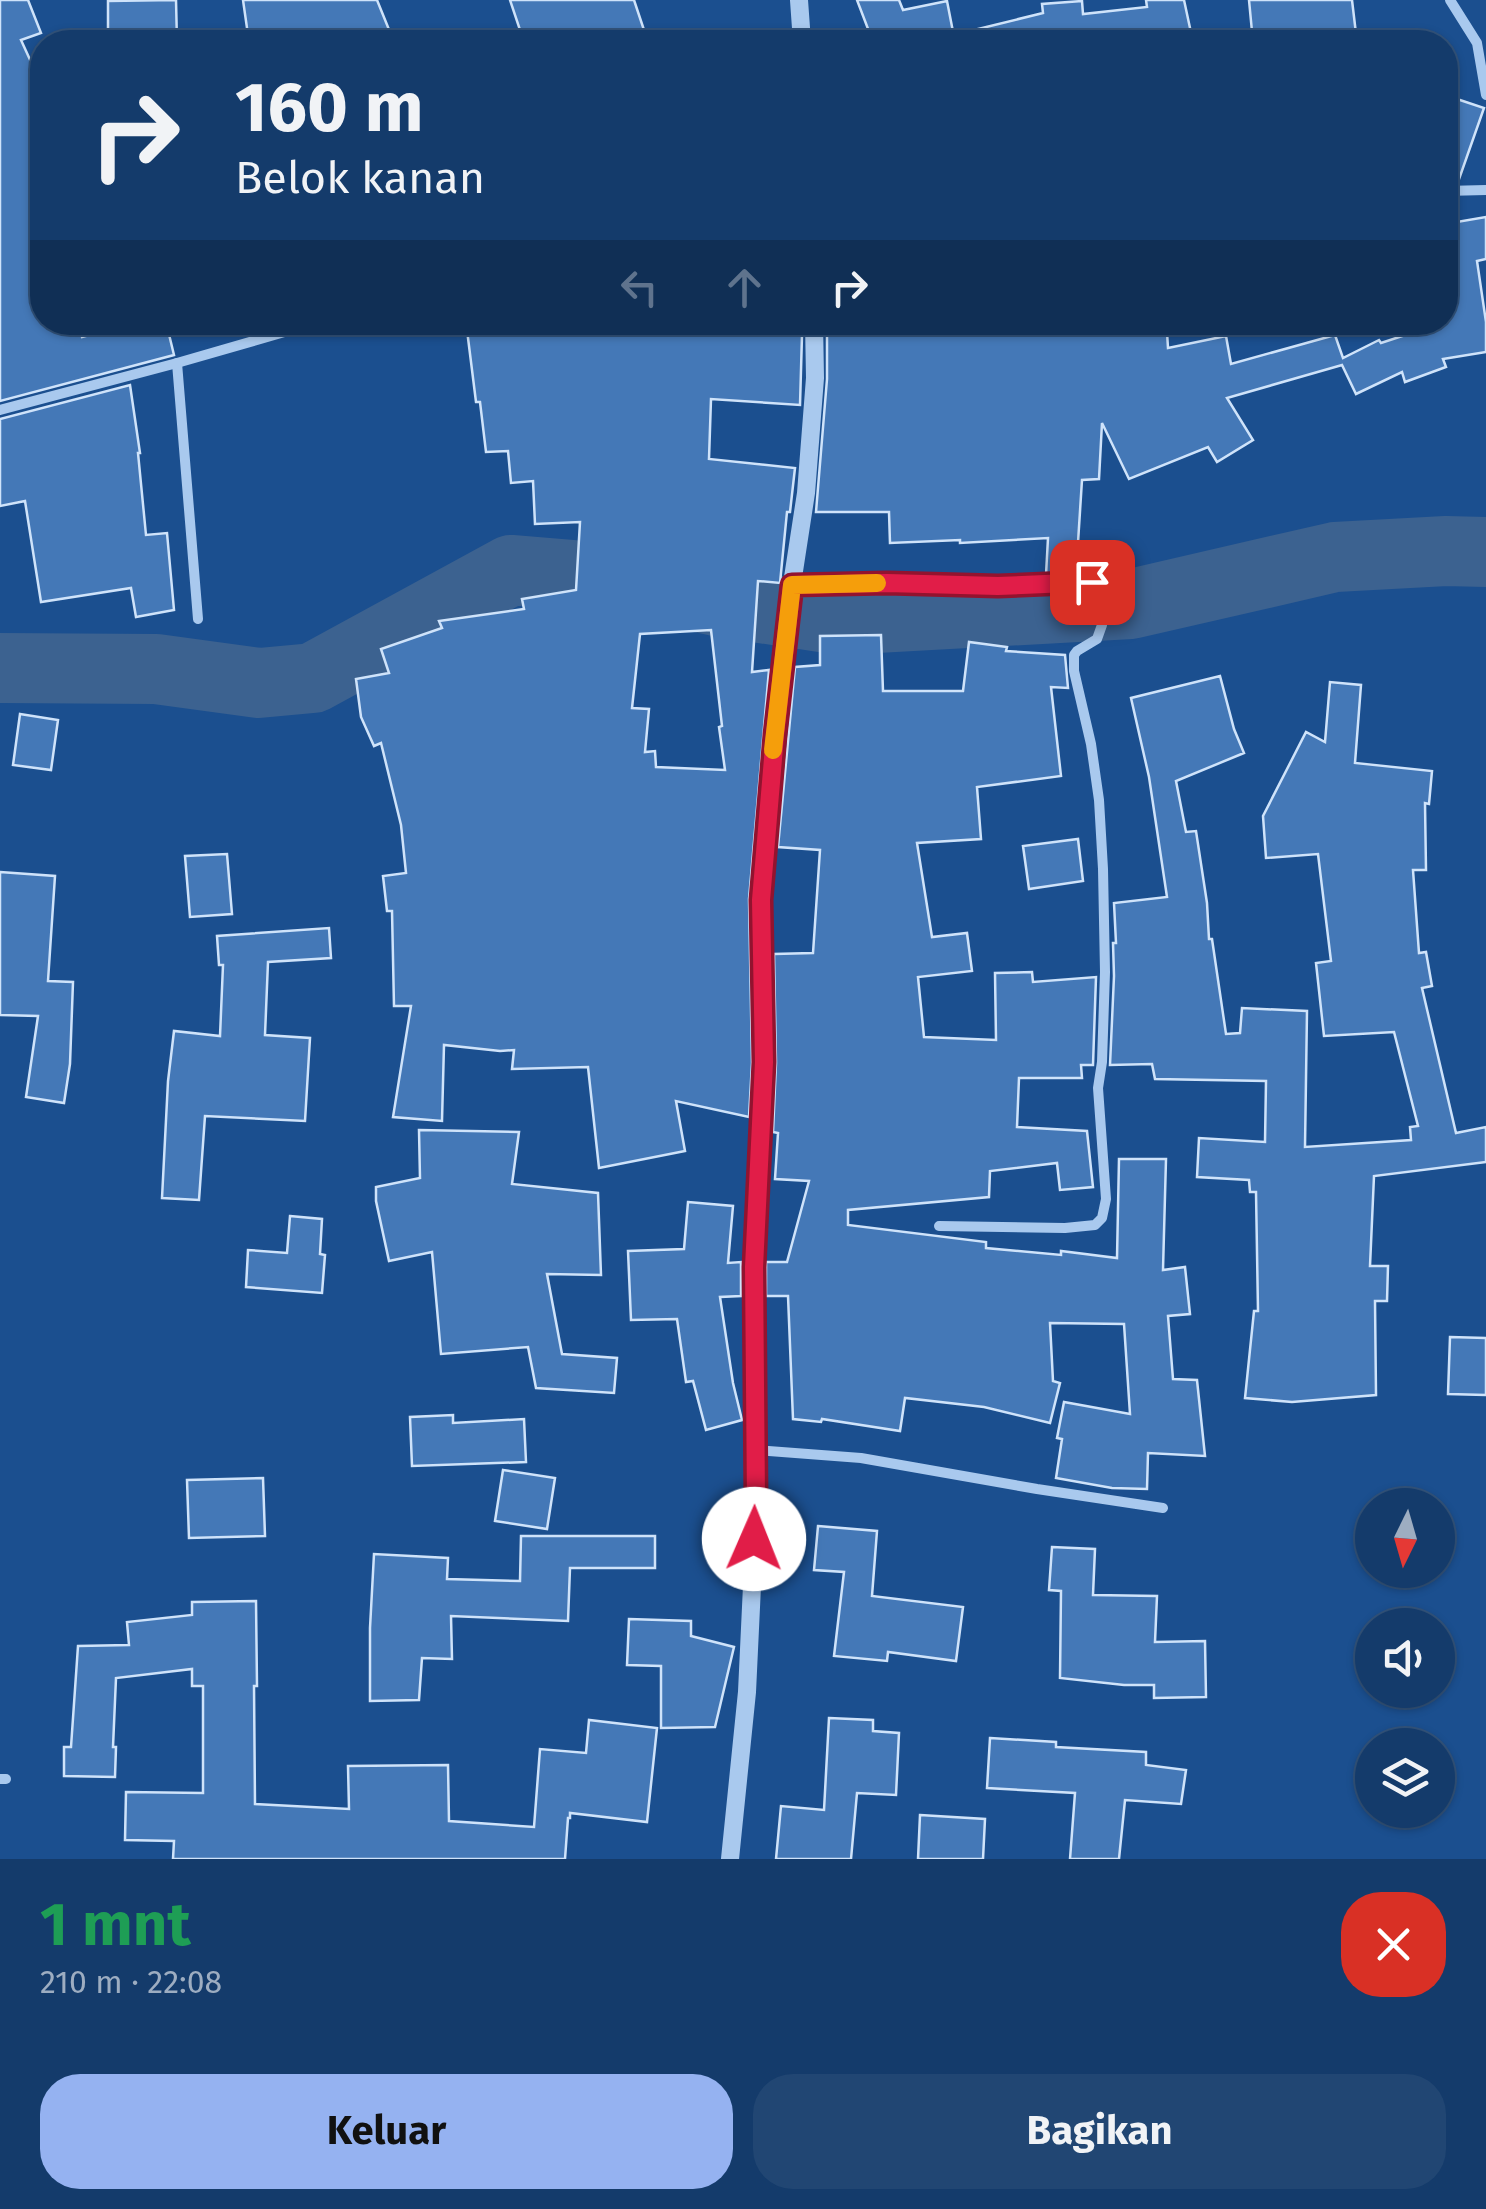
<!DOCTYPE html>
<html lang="id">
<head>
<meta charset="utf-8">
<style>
	body { margin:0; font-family:"Fira Sans",sans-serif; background:#214673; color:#f1f3f6; height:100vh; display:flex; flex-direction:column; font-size:38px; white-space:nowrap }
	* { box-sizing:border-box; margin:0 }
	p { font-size:32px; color:#9dadc1 }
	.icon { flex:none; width:55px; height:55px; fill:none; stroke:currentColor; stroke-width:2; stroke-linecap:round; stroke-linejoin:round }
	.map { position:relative; height:1859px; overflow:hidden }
	.panel { display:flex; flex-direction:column; background:#143b6b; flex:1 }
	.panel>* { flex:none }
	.hud { position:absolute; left:30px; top:30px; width:1428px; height:305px; border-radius:40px; box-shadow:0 2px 8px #0004,0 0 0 2px #33557e; background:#143b6b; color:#f1f3f6; overflow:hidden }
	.needle { width:65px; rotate:185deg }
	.fabs { position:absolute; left:1355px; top:1488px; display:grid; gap:20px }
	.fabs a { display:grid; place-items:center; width:100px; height:100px; border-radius:50%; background:#143b6b; box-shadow:0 2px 8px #0004,0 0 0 2px #33557e; font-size:50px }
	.pin { position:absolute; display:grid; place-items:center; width:85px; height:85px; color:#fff; margin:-42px; border-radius:20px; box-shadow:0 5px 15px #0006 }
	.me { position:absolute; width:110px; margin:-55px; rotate:1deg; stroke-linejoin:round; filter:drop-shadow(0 0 8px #0008) }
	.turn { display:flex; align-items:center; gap:35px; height:210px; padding:0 40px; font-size:45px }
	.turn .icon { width:130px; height:130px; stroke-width:2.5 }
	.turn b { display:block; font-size:70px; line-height:85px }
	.lanes { display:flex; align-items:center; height:95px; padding:0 40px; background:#0003; justify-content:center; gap:50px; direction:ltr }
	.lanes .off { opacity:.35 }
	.round { display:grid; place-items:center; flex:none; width:105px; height:105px; border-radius:40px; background:#214673 }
	.summary { display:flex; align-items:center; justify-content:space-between; height:170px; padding:0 40px }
	h1 { font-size:60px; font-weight:700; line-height:75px; color:#1e9e55 }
	.primary-button { display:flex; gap:20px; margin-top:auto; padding:20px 40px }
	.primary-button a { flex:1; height:115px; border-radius:40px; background:#95b2f1; color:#111; font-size:40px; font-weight:700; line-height:115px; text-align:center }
	.primary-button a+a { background:#214673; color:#f1f3f6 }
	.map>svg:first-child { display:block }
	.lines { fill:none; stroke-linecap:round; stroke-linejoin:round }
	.river { stroke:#3c6290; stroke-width:70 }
	.building { fill:#4478b7; stroke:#cfe3fa; stroke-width:2.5; fill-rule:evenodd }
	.minor { stroke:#a9c9ee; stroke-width:10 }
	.tertiary { stroke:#a9c9ee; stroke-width:18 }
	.route-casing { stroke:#92132f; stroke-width:25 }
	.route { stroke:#e11d48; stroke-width:18 }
	.slow { stroke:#f59e0b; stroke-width:18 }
</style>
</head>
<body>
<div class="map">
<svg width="1486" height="1859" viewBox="0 0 1486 1859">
	<rect width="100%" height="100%" fill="#1b4f8f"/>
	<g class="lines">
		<polyline class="river" points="0,668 156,669 259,683 313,678 511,570 619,579 721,602 840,620 1131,604 1335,557 1446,551 1486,552"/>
	</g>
	<g class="building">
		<polygon points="0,0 28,0 41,33 21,40 42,86 42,322 77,322 82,337 139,322 166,322 174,355 0,401"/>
		<polygon points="176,0 177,42 108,42 108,1"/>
		<polygon points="243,0 377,0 394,42 249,42"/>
		<polygon points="510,0 634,0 645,33 614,42 524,42"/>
		<polygon points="857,0 899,0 903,10 947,1 955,42 873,42"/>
		<polygon points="1146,0 1184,0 1193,42 972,42 970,31 1043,13 1042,4 1082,1 1083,14 1147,7"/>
		<polygon points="1249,0 1352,0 1357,42 1253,42"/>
		<polygon points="1445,95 1484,108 1458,182 1445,182"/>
		<polygon points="1486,217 1486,259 1477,261 1486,322 1486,352 1443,359 1446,367 1405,382 1402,372 1356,394 1342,365 1227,398 1253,440 1217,462 1208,447 1129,479 1102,423 1099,479 1082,480 1076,574 1046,575 1048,538 960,543 960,540 890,543 889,512 816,512 827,379 827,335 954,335 954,333 1068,330 1067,322 1113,322 1115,334 1167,332 1168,348 1226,336 1231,364 1335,335 1343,358 1379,340 1381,343 1445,322 1445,224"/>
		<path d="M466,322H793V335H802L800,405L711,399L709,459L795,468L790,512H787L780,583L758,581L752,672L769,670L749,899L752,1063L749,1117L676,1101L685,1151L599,1168L588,1067L512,1069L514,1050L500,1051L444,1045L442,1121L393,1117L411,1006H394L392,911H387L383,876L406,873L401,825L381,743L374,746L361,717L356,679L389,673L381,649L442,628L439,621L524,609L522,599L576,590L580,522L535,524L533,481L511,483L508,451L486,452L480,402H476ZM711,630L722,726L719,727L725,770L656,767L655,751L645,752L649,709L632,708L640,634Z"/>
		<polygon points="130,385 140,453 138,453 146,535 167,533 174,610 136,617 131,588 41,602 25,501 0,506 0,419"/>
		<polygon points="881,635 883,691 963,691 969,642 1007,647 1006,651 1065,655 1068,688 1051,687 1061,776 977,787 981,839 917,843 932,937 967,933 972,971 918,977 924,1037 996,1040 995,973 1032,972 1033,982 1096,977 1093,1065 1081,1065 1082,1078 1019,1078 1017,1127 1087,1131 1093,1187 1060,1190 1057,1163 990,1171 989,1197 848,1210 848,1225 986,1242 986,1248 1061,1255 1061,1251 1117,1258 1119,1159 1166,1159 1163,1270 1185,1267 1190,1314 1168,1316 1173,1379 1197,1380 1205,1456 1148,1453 1147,1489 1112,1488 1056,1478 1062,1439 1057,1438 1064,1402 1130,1414 1124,1324 1050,1323 1053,1381 1060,1383 1050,1423 984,1407 905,1398 900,1431 822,1419 821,1422 793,1419 788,1296 766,1296 766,1262 787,1262 809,1181 775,1179 778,1133 773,1132 776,1063 774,954 813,953 820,850 778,847 795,667 820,665 820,636"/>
		<polygon points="1220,676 1234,729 1244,753 1176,781 1186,832 1196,831 1207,903 1209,939 1212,939 1226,1034 1240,1033 1242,1008 1307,1011 1305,1147 1411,1140 1410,1127 1418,1126 1394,1032 1324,1036 1316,963 1331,961 1318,854 1266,858 1263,816 1306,732 1325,742 1330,682 1361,685 1355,763 1432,771 1429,804 1425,803 1426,870 1413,870 1419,953 1426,952 1432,986 1422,988 1456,1133 1486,1127 1486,1162 1374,1176 1370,1266 1388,1266 1387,1301 1375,1301 1376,1395 1292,1402 1245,1398 1254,1311 1258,1311 1256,1192 1250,1192 1249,1180 1197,1177 1199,1138 1265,1142 1266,1081 1155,1079 1152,1064 1110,1065 1114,976 1113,943 1116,943 1114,903 1167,897 1149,777 1131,698"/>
		<polygon points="20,714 58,720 51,770 13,765"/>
		<polygon points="1078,839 1083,881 1029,889 1023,846"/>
		<polygon points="227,854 232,914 190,917 185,856"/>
		<polygon points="0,872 55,876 48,981 73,982 70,1064 64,1103 26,1097 38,1016 0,1015"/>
		<polygon points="329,928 331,958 268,962 265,1035 310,1038 305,1121 205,1116 199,1200 162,1198 168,1081 174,1031 220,1036 223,965 219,965 217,936"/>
		<polygon points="419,1130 519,1132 512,1184 598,1193 601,1275 547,1274 562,1354 617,1358 614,1393 536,1388 528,1347 441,1354 432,1252 389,1261 376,1201 376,1187 420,1178"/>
		<polygon points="688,1202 733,1206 728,1263 741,1262 741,1296 720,1297 733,1383 742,1420 706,1430 693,1381 686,1382 677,1319 631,1320 628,1251 684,1249"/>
		<polygon points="290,1216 322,1219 320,1254 325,1255 322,1293 246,1287 248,1250 287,1253"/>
		<polygon points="1450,1337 1486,1338 1486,1395 1448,1394"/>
		<polygon points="453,1415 453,1423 524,1419 526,1462 412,1466 410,1417"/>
		<polygon points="503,1470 555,1478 547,1529 495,1521"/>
		<polygon points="263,1478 265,1536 189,1538 187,1480"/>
		<polygon points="818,1526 877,1531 872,1596 963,1607 956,1661 888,1652 887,1661 834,1656 844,1572 814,1570"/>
		<polygon points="521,1536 655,1536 655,1568 570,1568 568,1621 451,1616 452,1659 422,1658 419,1700 370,1701 370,1628 374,1554 448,1558 447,1579 520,1581"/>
		<polygon points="1052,1547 1095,1549 1093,1595 1157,1596 1155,1642 1205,1641 1206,1697 1154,1698 1154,1685 1124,1685 1060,1678 1061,1591 1049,1590"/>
		<polygon points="256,1601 257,1686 254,1686 255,1804 349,1809 348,1766 448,1765 449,1821 534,1827 540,1749 586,1753 589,1720 657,1728 647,1822 570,1813 570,1818 568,1818 565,1859 173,1859 174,1841 125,1840 126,1792 203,1793 203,1686 192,1686 192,1669 116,1678 113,1747 116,1747 115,1777 64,1776 64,1747 71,1747 78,1646 129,1645 127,1622 192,1615 192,1602"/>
		<polygon points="629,1619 691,1621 691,1636 734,1647 715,1727 661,1728 661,1666 627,1665"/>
		<polygon points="829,1718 873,1720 873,1731 899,1733 896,1795 857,1793 851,1859 776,1859 781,1806 824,1810"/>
		<polygon points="990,1738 1056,1742 1056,1747 1146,1752 1146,1765 1186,1770 1181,1804 1125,1800 1119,1859 1070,1859 1075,1793 987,1788"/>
		<polygon points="920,1815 985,1819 983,1859 918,1859"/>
	</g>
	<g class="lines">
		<g class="minor">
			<polyline points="1450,0 1477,43 1486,95"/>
			<polyline points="1445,191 1486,190"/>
			<polyline points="177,363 198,619"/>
			<polyline points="0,410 177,363 319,322"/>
			<polyline points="792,585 887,583 998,586 1093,582 1102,590 1102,625 1097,639 1077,651 1074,655 1074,671 1091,744 1099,800 1103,869 1105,972 1102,1062 1098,1088 1106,1199 1102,1218 1095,1225 1065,1228 939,1226"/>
			<polyline points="755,1450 861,1458 1037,1489 1163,1508"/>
			<polyline points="0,1779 6,1779"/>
		</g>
		<g class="tertiary">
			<polyline points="799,0 802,42"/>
			<polyline points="730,1859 747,1692 756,1501 753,1267 764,1063 761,900 786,623 806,493 815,378 814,322"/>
		</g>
	</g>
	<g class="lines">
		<g class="route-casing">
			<polyline id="route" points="754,1539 756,1500 754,1267 764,1062 761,900 775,735 792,585 887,583 998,586 1092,582"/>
		</g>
		<use href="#route" class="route"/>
		<polyline class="slow" points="773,750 792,585 877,583"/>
	</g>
</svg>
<div class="fabs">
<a><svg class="needle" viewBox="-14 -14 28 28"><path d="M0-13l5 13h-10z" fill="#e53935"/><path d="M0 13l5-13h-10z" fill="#9dadc1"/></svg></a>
<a><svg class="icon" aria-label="sound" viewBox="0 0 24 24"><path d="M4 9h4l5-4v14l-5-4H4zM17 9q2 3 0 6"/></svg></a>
<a><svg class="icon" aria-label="layers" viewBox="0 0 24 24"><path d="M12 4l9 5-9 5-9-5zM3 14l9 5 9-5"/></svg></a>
</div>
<div class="pin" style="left:1092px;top:582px;background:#d93025"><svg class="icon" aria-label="arrive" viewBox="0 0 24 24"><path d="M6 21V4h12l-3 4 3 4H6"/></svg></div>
<svg class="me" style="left:754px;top:1539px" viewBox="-20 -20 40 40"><circle r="19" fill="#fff"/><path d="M0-13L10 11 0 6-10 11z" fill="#e11d48"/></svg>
<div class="hud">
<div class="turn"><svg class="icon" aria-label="right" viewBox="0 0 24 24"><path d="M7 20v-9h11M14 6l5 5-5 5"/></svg><div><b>160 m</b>Belok kanan</div></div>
<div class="lanes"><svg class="icon off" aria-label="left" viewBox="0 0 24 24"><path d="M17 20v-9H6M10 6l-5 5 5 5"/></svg><svg class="icon off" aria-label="ahead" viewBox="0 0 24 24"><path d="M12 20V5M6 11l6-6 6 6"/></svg><svg class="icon" aria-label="right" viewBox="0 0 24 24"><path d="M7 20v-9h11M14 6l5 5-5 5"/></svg></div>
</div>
</div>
<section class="panel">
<div class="summary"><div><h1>1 mnt</h1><p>210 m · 22:08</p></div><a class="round" style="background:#d93025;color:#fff"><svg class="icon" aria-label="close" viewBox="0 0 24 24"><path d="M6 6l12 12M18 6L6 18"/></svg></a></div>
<div class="primary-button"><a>Keluar</a><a>Bagikan</a></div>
</section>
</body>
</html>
